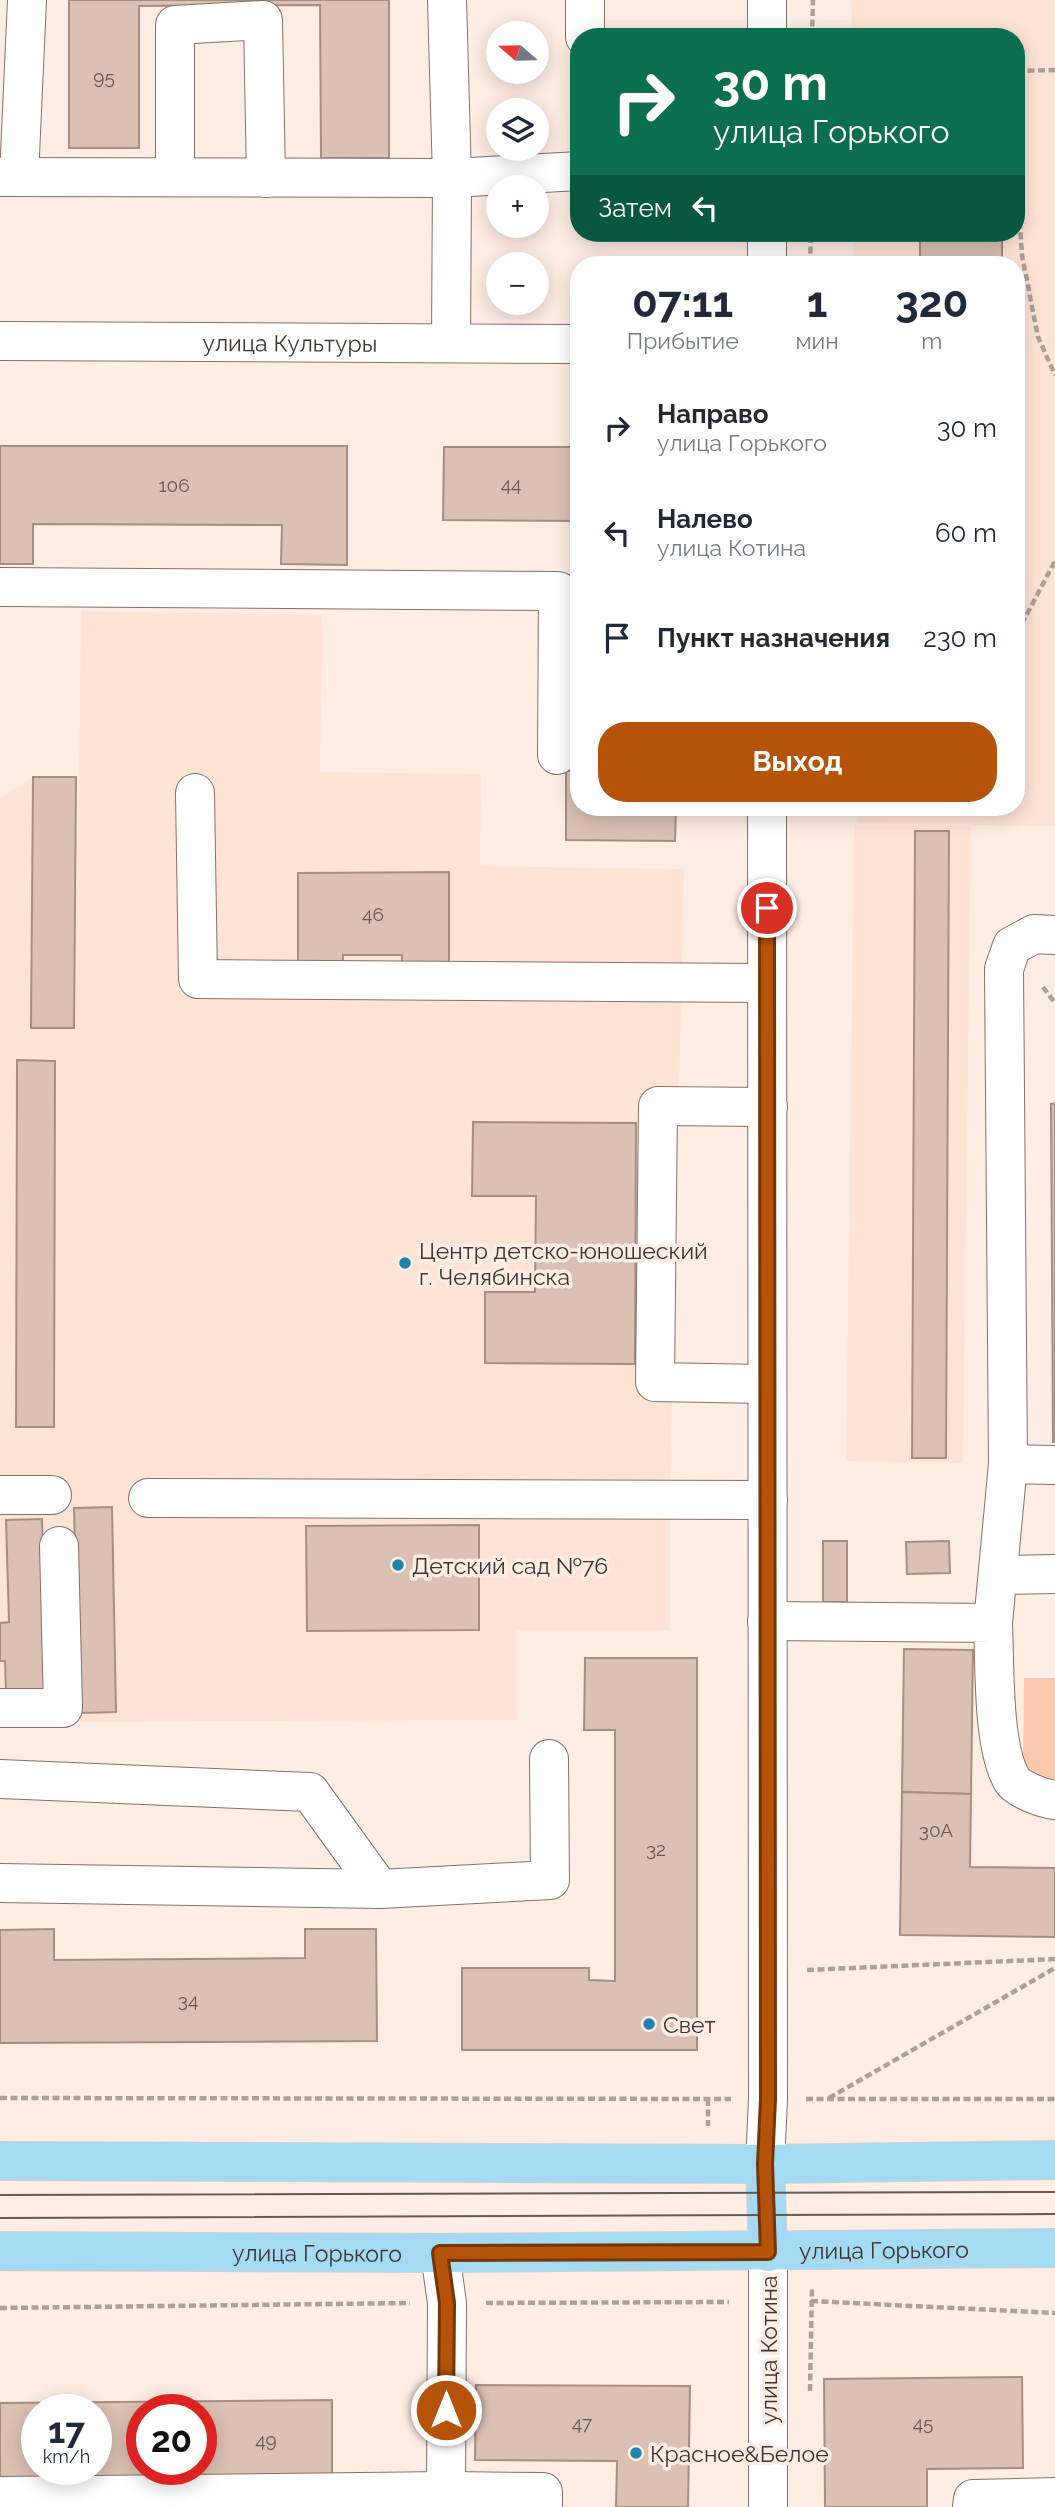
<!DOCTYPE html>
<html lang="ru">
<head>
<meta charset="utf-8">
<style>
	body { margin:0; font-family:Raleway,sans-serif; background:#f2f2f3; color:#1f2937; height:100vh; display:flex; flex-direction:column; font-size:26px; white-space:nowrap }
	* { box-sizing:border-box; margin:0 }
	p { font-size:23px; color:#747a83 }
	.icon { flex:none; width:38px; height:38px; fill:none; stroke:currentColor; stroke-width:2; stroke-linecap:round; stroke-linejoin:round }
	.map { position:relative; flex:1; overflow:hidden }
	.sheet { position:absolute; left:570px; top:256px; width:455px; height:560px; display:flex; flex-direction:column; background:#fff; border-radius:28px; box-shadow:0 4px 18px #0003 }
	.sheet>* { flex:none }
	.hud { position:absolute; left:570px; top:28px; width:455px; height:214px; border-radius:28px; box-shadow:0 4px 18px #0003; background:#0b6e4f; color:#fff; overflow:hidden }
	.needle { width:46px; rotate:290deg }
	.buttons { position:absolute; left:486px; top:21px; display:grid; gap:14px }
	.buttons a { display:grid; place-items:center; width:63px; height:63px; border-radius:50%; background:#fff; box-shadow:0 4px 18px #0003; font-size:35px }
	.speed { position:absolute; left:21px; top:2394px; display:flex; gap:14px; font-size:35px; font-weight:700; text-align:center }
	.speed>* { display:grid; place-content:center; width:91px; height:91px; border-radius:50%; background:#fff; box-shadow:0 4px 18px #0003; line-height:1 }
	.speed small { font-size:18px; font-weight:400 }
	.speed .limit { border:10px solid #d22; background:#fff; color:#111 }
	.pin { position:absolute; display:grid; place-items:center; width:60px; height:60px; color:#fff; margin:-30px; border:4px solid #fff; border-radius:50%; box-shadow:0 2px 7px #0007 }
	.me { position:absolute; width:77px; margin:-38px; rotate:0deg; stroke-linejoin:round; filter:drop-shadow(0 0 5px #0008) }
	.turn { display:flex; align-items:center; gap:24px; height:147px; padding:0 28px; font-size:32px }
	.turn .icon { width:91px; height:91px; stroke-width:2.5 }
	.turn b { display:block; font-size:49px; line-height:60px }
	.then { display:flex; align-items:center; height:66px; padding:0 28px; background:#0003; gap:14px; font-size:26px }
	.eta { display:flex; justify-content:space-evenly; align-items:center; height:119px; text-align:center }
	.eta b { font-size:42px; font-weight:700; line-height:49px }
	.action { display:flex; gap:14px; margin-top:auto; padding:14px 28px }
	.action a { flex:1; height:80px; border-radius:28px; background:#b45309; color:#fff; font-size:28px; font-weight:700; line-height:80px; text-align:center }
	ul { padding:0; list-style:none }
	li { display:flex; align-items:center; gap:21px; height:105px; padding:0 28px }
	li div { flex:1 }
	li b { display:block; font-size:26px }
	li em { font-style:normal }
	.map>svg:first-child { display:block }
	.built { fill:#ffe4d5 }
	.green { fill:#f9c8ad }
	.building { fill:#dbc1b3; stroke:#a68e81; stroke-width:2; fill-rule:evenodd }
	.lines { fill:none; stroke-linecap:round; stroke-linejoin:round }
	.minor-casing { stroke:#877063; stroke-width:40 }
	.major-casing { stroke:#d1cfcd; stroke-width:40 }
	.path { stroke:#aea099; stroke-width:4.5; stroke-dasharray:7 3.5; stroke-linecap:butt }
	.minor { stroke:#fff; stroke-width:38 }
	.major { stroke:#a5daf3; stroke-width:38 }
	.tram { stroke:#655954; stroke-width:2 }
	.route-casing { stroke:#753606; stroke-width:18 }
	.route { stroke:#b45309; stroke-width:12 }
	.poi-dot { fill:#1d84ad; stroke:#feede5; stroke-width:2.5 }
	.labels { text-anchor:middle; dominant-baseline:central; stroke-width:7; stroke-linejoin:round; paint-order:stroke }
	.number-label { font-size:19px; fill:#665851 }
	.street-label { font-size:23px; fill:#3f3530; stroke:#feede5 }
	.poi-label { font-size:23px; fill:#3f3530; stroke:#feede5; text-anchor:start }
</style>
</head>
<body>
<div class="map">
<svg width="1055" height="2507" viewBox="0 0 1055 2507">
	<rect width="100%" height="100%" fill="#feede5"/>
	<g class="built">
		<polygon points="851,0 1055,0 1055,826 858,823 858,807 1017,807 1017,264 853,264 853,233 1017,233 1017,37 852,37"/>
		<polygon points="81,611 322,615 320,772 481,774 480,866 684,869 670,1486 670,1630 517,1630 517,1720 0,1722 0,798 33,777 76,777 77,951"/>
		<polygon points="854,825 971,826 963,1463 846,1461"/>
	</g>
	<polygon class="green" points="1024,1678 1055,1678 1055,1779 1023,1779"/>
	<g class="building">
		<polygon points="69,0 389,0 389,158 321,158 320,5 139,6 139,148 69,148"/>
		<rect x="920" y="233" width="82" height="31"/>
		<polygon points="0,446 347,446 347,565 281,564 282,525 33,524 33,564 0,564"/>
		<polygon points="444,447 579,447 579,521 443,520"/>
		<polygon points="566,771 579,771 579,807 676,807 675,841 566,840"/>
		<polygon points="33,777 76,777 74,1028 31,1028"/>
		<polygon points="915,831 949,831 946,1458 912,1458"/>
		<polygon points="449,872 449,967 402,967 402,955 343,955 343,968 298,968 298,873"/>
		<polygon points="17,1060 55,1061 54,1427 16,1427"/>
		<polygon points="1055,1103 1055,1442 1053,1442 1051,1104"/>
		<polygon points="473,1122 636,1123 635,1364 485,1363 485,1292 535,1292 536,1196 472,1196"/>
		<polygon points="112,1507 116,1712 79,1713 74,1508"/>
		<polygon points="42,1519 47,1691 6,1692 5,1661 0,1661 0,1623 9,1622 6,1520"/>
		<polygon points="479,1525 479,1630 307,1631 306,1526"/>
		<rect x="823" y="1541" width="24" height="61"/>
		<polygon points="949,1541 950,1573 907,1574 906,1542"/>
		<polygon points="904,1649 973,1650 971,1794 902,1792"/>
		<polygon points="585,1658 697,1658 697,2050 462,2050 462,1968 589,1968 589,1980 615,1981 615,1730 584,1730"/>
		<polygon points="902,1792 971,1794 970,1867 1055,1868 1055,1937 900,1935"/>
		<polygon points="54,1929 54,1960 305,1958 305,1929 376,1929 377,2041 0,2043 0,1930"/>
		<polygon points="1022,2377 1023,2468 927,2469 927,2507 825,2507 824,2379"/>
		<polygon points="476,2385 690,2386 688,2507 616,2507 617,2461 475,2460"/>
		<path d="M332,2400V2478L0,2481V2403ZM37,2410H96V2469H37ZM142,2410H201V2469H142Z"/>
	</g>
	<g class="lines">
		<g class="minor-casing">
			<g id="minor">
				<polyline points="447,0 452,178 451,343"/>
				<polyline points="585,0 585,37"/>
				<polyline points="767,37 767,0"/>
				<polyline points="0,177 452,178 579,171"/>
				<polyline points="19,177 27,0"/>
				<polyline points="175,177 175,25 263,20 266,178"/>
				<polyline points="767,264 767,233"/>
				<path id="s1" d="M0,341L579,344"/>
				<polyline points="0,587 558,591 557,755"/>
				<polyline points="195,793 198,979 767,983"/>
				<polyline points="767,1384 655,1382 658,1106 768,1107"/>
				<polyline points="1008,1464 1055,1465"/>
				<polyline points="0,1495 52,1495"/>
				<polyline points="148,1498 768,1500"/>
				<polyline points="998,1575 1055,1574"/>
				<path d="M767,1621L993,1623C995,1664 992,1746 1012,1780C1017,1789 1044,1799 1055,1800"/>
				<polyline points="993,1623 1008,1464 1004,969 1012,946 1034,934 1055,935"/>
				<polyline points="0,1708 63,1708 59,1546"/>
				<polyline points="0,1779 310,1792 380,1889"/>
				<polyline points="0,1883 380,1889 550,1880 549,1759"/>
				<polyline points="765,2164 768,2099 767,807"/>
				<polyline points="768,2252 768,2507"/>
				<polyline points="440,2253 447,2303 446,2491"/>
				<polyline points="0,2496 446,2491 543,2492 543,2507"/>
				<polyline points="972,2507 973,2499 1055,2497"/>
			</g>
		</g>
		<g class="major-casing">
			<g id="major">
				<polyline points="0,2161 765,2164 1055,2160"/>
				<polyline points="765,2164 768,2252"/>
				<path id="s2" d="M0,2251L440,2253L1055,2248"/>
			</g>
		</g>
		<g class="path">
			<polyline points="812,37 813,0"/>
			<polyline points="1017,71 1055,70"/>
			<polyline points="1017,180 1022,255 1038,337 1055,375"/>
			<polyline points="810,264 811,233"/>
			<polyline points="1017,633 1055,561"/>
			<polyline points="1043,987 1055,1003"/>
			<polyline points="807,1970 1055,1959"/>
			<polyline points="0,2098 731,2099"/>
			<polyline points="829,2098 1055,1968"/>
			<polyline points="708,2099 708,2126"/>
			<polyline points="806,2099 1055,2099"/>
			<polyline points="811,2301 1055,2313"/>
			<polyline points="486,2303 729,2302"/>
			<polyline points="0,2308 410,2303"/>
			<polyline points="810,2391 812,2287"/>
		</g>
		<use href="#minor" class="minor"/>
		<use href="#major" class="major"/>
		<g class="tram">
			<polyline points="0,2195 1055,2192"/>
			<polyline points="0,2218 1055,2214"/>
		</g>
	</g>
	<g class="lines">
		<g class="route-casing">
			<polyline id="route" points="446,2410 447,2303 440,2253 768,2252 765,2164 768,2099 767,908"/>
		</g>
		<use href="#route" class="route"/>
	</g>
	<g class="poi-dot">
		<circle cx="405" cy="1263" r="7"/>
		<circle cx="398" cy="1565" r="7"/>
		<circle cx="649" cy="2024" r="7"/>
		<circle cx="636" cy="2453" r="7"/>
	</g>
	<g class="labels">
		<g class="number-label">
			<text x="104" y="77">95</text>
			<text x="511" y="484">44</text>
			<text x="174" y="485">106</text>
			<text x="373" y="914">46</text>
			<text x="936" y="1830">30А</text>
			<text x="656" y="1849">32</text>
			<text x="188" y="2000">34</text>
			<text x="582" y="2423">47</text>
			<text x="923" y="2423">45</text>
			<text x="266" y="2440">49</text>
		</g>
		<g class="street-label">
			<text stroke="none"><textPath href="#s1" startOffset="290">улица Культуры</textPath></text>
			<text stroke="none"><textPath href="#s2" startOffset="884">улица Горького</textPath></text>
			<text stroke="none"><textPath href="#s2" startOffset="317">улица Горького</textPath></text>
			<text transform="translate(768 2350) rotate(-90)">улица Котина</text>
		</g>
		<g class="poi-label">
			<text x="419" y="1250">Центр детско-юношеский<tspan x="419" dy="26">г. Челябинска</tspan></text>
			<text x="412" y="1565">Детский сад №76</text>
			<text x="663" y="2024">Свет</text>
			<text x="650" y="2453">Красное&amp;Белое</text>
		</g>
	</g>
</svg>
<div class="buttons">
<a><svg class="needle" viewBox="-14 -14 28 28"><path d="M0-13l5 13h-10z" fill="#e53935"/><path d="M0 13l5-13h-10z" fill="#747a83"/></svg></a>
<a><svg class="icon" aria-label="layers" viewBox="0 0 24 24"><path d="M12 4l9 5-9 5-9-5zM3 14l9 5 9-5"/></svg></a>
<a>+</a>
<a>−</a>
</div>
<div class="speed"><div>17<small>km/h</small></div><div class="limit">20</div></div>
<div class="pin" style="left:767px;top:908px;background:#d93025"><svg class="icon" aria-label="arrive" viewBox="0 0 24 24"><path d="M6 21V4h12l-3 4 3 4H6"/></svg></div>
<svg class="me" style="left:446px;top:2410px" viewBox="-20 -20 40 40"><circle r="17" fill="#b45309" stroke="#fff" stroke-width="3"/><path d="M0-11L8 9 0 5-8 9z" fill="#fff"/></svg>
<div class="hud">
<div class="turn"><svg class="icon" aria-label="right" viewBox="0 0 24 24"><path d="M7 20v-9h11M14 6l5 5-5 5"/></svg><div><b>30 m</b>улица Горького</div></div>
<div class="then">Затем<svg class="icon" aria-label="left" viewBox="0 0 24 24"><path d="M17 20v-9H6M10 6l-5 5 5 5"/></svg></div>
</div>
<section class="sheet">
<div class="eta">
<div><b>07:11</b><p>Прибытие</p></div>
<div><b>1</b><p>мин</p></div>
<div><b>320</b><p>m</p></div>
</div>
<ul>
<li><svg class="icon" aria-label="right" viewBox="0 0 24 24"><path d="M7 20v-9h11M14 6l5 5-5 5"/></svg><div><b>Направо</b><p>улица Горького</p></div><em>30 m</em></li>
<li><svg class="icon" aria-label="left" viewBox="0 0 24 24"><path d="M17 20v-9H6M10 6l-5 5 5 5"/></svg><div><b>Налево</b><p>улица Котина</p></div><em>60 m</em></li>
<li><svg class="icon" aria-label="arrive" viewBox="0 0 24 24"><path d="M6 21V4h12l-3 4 3 4H6"/></svg><div><b>Пункт назначения</b></div><em>230 m</em></li>
</ul>
<div class="action"><a>Выход</a></div>
</section>
</div>
</body>
</html>
